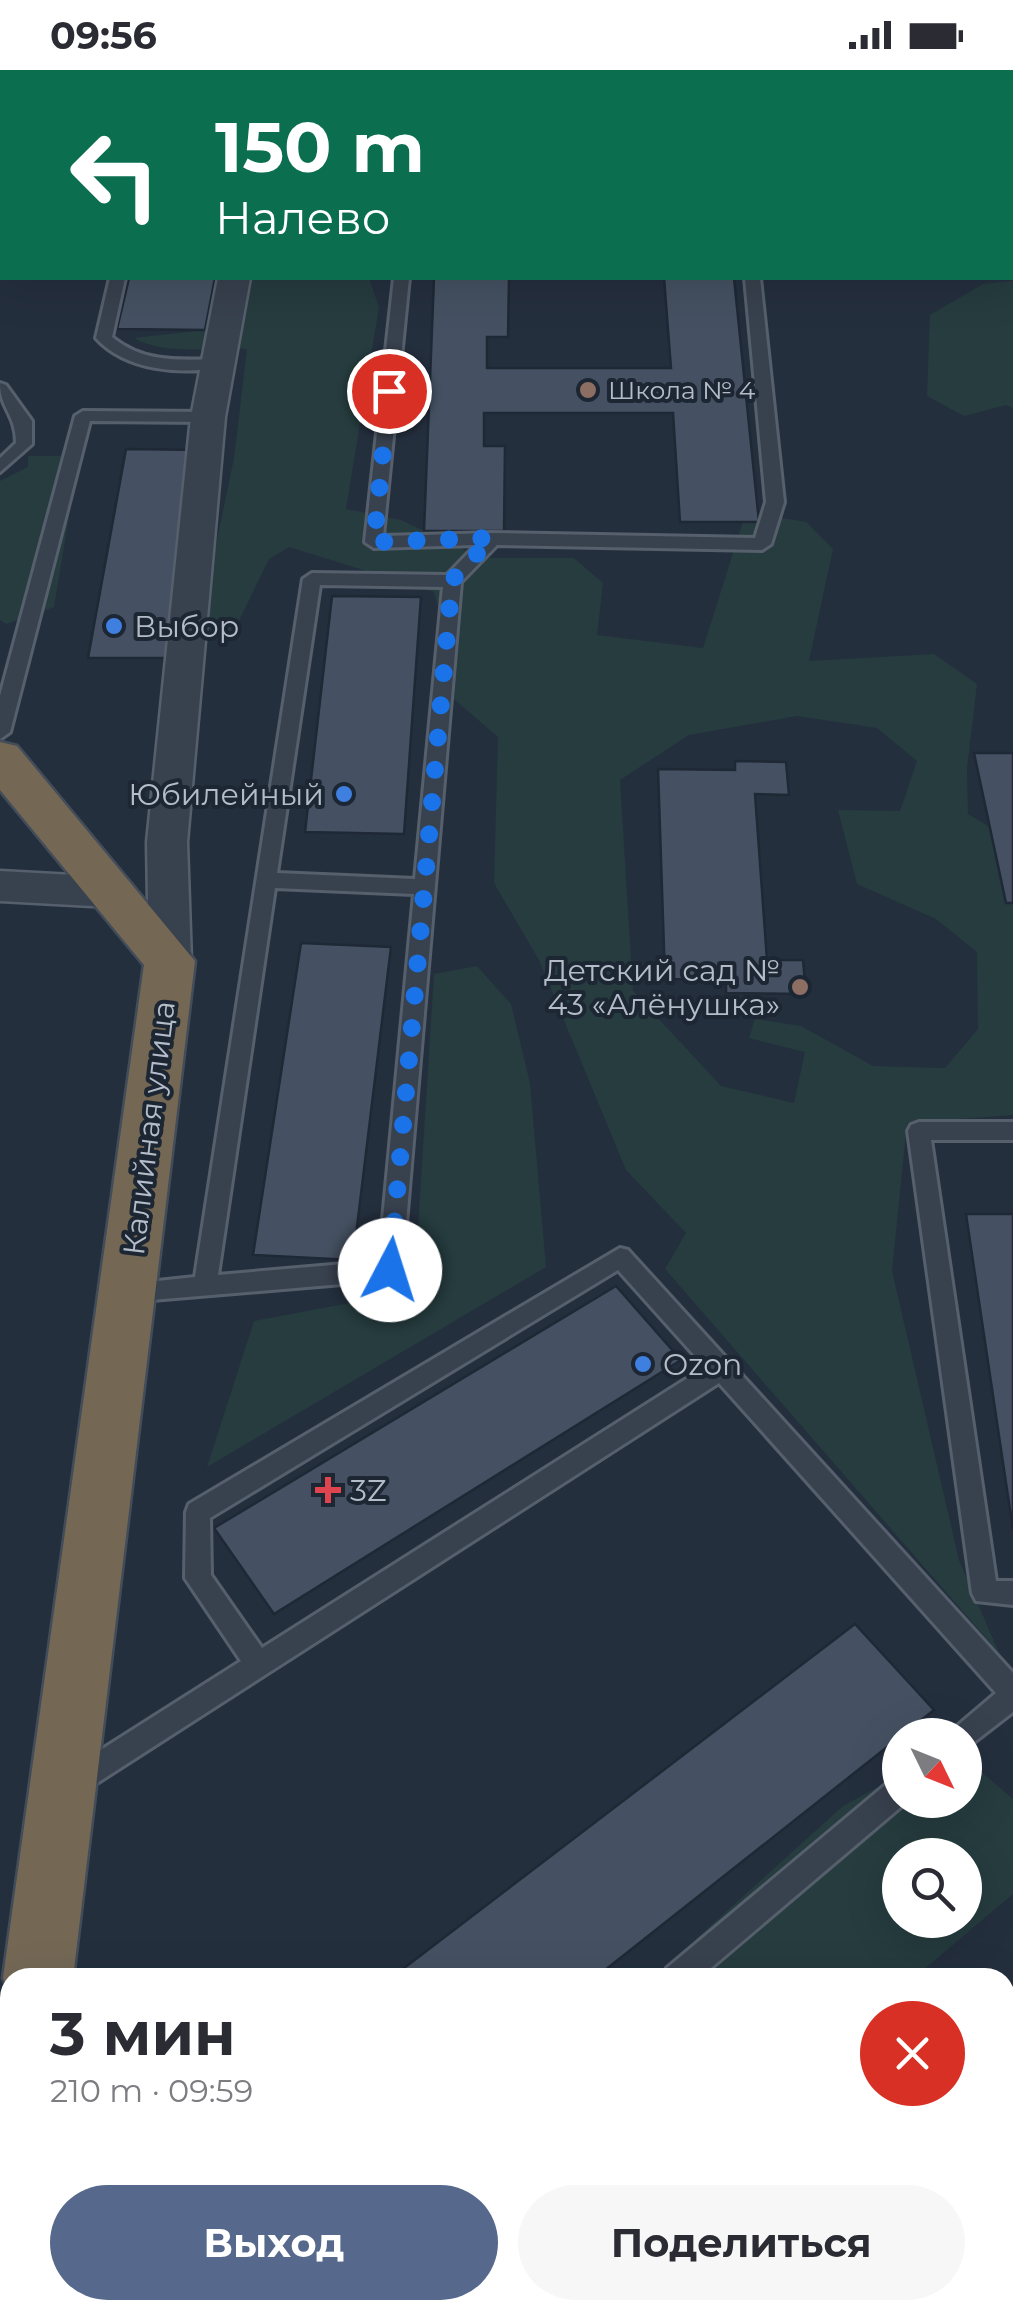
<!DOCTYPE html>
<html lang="ru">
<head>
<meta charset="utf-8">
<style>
	body { margin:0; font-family:Montserrat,sans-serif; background:#f7f7f7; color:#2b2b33; height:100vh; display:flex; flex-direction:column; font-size:38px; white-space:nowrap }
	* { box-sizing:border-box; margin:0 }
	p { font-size:32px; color:#7c7c81 }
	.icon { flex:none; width:55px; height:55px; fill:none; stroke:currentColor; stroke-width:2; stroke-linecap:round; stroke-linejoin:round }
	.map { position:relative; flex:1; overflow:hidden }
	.panel { position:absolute; left:0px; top:1898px; width:1015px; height:352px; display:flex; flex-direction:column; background:#fff; border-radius:30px 30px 0 0; box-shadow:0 10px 40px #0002 }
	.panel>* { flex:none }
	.banner { position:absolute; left:0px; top:0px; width:1015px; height:210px; box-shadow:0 10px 40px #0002; background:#0b6e4f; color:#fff; overflow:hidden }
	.needle { width:65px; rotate:133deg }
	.buttons { position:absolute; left:882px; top:1648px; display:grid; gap:20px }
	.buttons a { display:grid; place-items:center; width:100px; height:100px; border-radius:50%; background:#fff; box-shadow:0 10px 40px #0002; font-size:50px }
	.pin { position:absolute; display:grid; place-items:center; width:85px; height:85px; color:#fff; margin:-42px; border:5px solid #fff; border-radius:50%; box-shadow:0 2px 10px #0007 }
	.me { position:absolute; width:110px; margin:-55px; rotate:5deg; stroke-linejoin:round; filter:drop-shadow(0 0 8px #0008) }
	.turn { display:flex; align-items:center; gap:35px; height:210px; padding:0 50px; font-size:45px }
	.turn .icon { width:130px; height:130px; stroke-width:2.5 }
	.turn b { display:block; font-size:70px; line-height:85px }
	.round { display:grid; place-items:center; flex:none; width:105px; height:105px; border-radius:52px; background:#f7f7f7 }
	.headline { display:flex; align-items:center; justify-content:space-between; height:170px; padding:0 50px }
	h1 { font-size:60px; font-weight:700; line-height:75px }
	.primary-button { display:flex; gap:20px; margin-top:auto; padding:20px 50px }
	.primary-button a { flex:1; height:115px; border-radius:60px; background:#56698c; color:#fff; font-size:40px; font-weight:700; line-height:115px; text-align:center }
	.primary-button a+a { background:#f7f7f7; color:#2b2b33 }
	.status { display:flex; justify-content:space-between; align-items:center; height:70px; padding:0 50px; background:#fff; direction:ltr }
	.status svg { height:28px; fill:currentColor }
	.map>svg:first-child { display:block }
	.green { fill:#263c3f; fill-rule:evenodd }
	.building { fill:#455162; stroke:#1f2835; stroke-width:2.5 }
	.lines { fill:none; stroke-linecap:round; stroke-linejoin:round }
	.lane-casing { stroke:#565f6c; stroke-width:6 }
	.street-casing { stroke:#565f6c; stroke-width:5 }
	.highway-casing { stroke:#434c59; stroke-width:5 }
	.lane { fill:#38414e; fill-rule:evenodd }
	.street { fill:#38414e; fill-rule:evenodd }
	.highway { fill:#746855; fill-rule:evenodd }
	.route { stroke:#1a73e8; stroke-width:18; stroke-dasharray:0 32.4 }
	.education-dot { fill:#8d6e63; stroke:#1d2633; stroke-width:4 }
	.shop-dot { fill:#3f7fe0; stroke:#1d2633; stroke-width:4 }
	.health-dot { fill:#e0444e; stroke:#1d2633; stroke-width:4 }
	.labels { text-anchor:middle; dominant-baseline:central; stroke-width:8; stroke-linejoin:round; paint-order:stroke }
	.far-poi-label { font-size:25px; fill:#b4bcc9; stroke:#1d2633; text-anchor:start }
	.poi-label { font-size:30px; fill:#b4bcc9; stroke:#1d2633; text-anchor:start }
	.street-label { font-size:30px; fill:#b4bcc9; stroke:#1d2633 }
</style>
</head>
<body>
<div class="status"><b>09:56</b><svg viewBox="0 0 49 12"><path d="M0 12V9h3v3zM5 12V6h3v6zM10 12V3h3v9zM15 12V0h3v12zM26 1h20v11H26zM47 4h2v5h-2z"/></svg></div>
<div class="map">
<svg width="1013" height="2249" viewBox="0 0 1013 2249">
	<rect width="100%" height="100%" fill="#242f3e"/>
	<g class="green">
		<path d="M220,208H369L379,237L346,439L401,450L482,488H574L603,513L597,565L703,578L746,442L806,452L833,479L809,591L934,584L977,614L967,699L968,744L1013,771V1045L907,1053L892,1201L959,1490L999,1583L665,1199L686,1163L626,1100L539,890L494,813L498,667L440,617V542L434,522L289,477L269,489L233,563L213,564L201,547L234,388L247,279C213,277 164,286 134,268L205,260ZM797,646L877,658L917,691L900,741L838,740L857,814L936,849L977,882L978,959L945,998L873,996L801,956L755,949L749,968L805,982L794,1033L721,1016L633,921L620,710L689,665Z"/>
		<polygon points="1013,211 1013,338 1006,335 964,346 927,326 930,245 983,214"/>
		<polygon points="28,386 79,386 54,537 6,554 0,550 0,411 28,397"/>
		<polygon points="477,896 511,934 530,1013 546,1197 207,1397 254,1251 414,1221 434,904"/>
		<path d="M965,1688L1013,1729V1824L915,1907L653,1908L843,1736L900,1705V1730H965ZM900,1785H965V1850H900Z"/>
	</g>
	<g class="building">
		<polygon points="0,0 28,0 2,2 0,124"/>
		<rect x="498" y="0" width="152" height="2"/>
		<polygon points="129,208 215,208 205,260 117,259"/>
		<polygon points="434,208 509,208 508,267 487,267 487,298 671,298 664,208 734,208 759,452 680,452 673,343 484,343 484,376 505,376 504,461 424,461"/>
		<polygon points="126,379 201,380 170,588 88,588"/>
		<polygon points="332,526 421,527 404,764 305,762"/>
		<polygon points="974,683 1013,683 1013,833 1006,833"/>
		<polygon points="735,691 786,692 789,725 755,724 767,890 803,890 806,924 726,923 726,910 665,909 658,699 735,700"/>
		<polygon points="301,873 391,877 353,1190 253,1185"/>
		<polygon points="966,1144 1013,1144 1013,1460"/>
		<polygon points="616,1216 681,1290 274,1544 214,1458"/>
		<polygon points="855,1554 934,1640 595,1908 391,1908"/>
		<polygon points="1013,2000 1013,2188 1005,2195 1005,2007"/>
		<polygon points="719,2240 952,2240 942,2249 708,2249"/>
	</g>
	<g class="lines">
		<g class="lane-casing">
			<g id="lane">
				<rect x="30" y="0" width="14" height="2"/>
				<rect x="471" y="0" width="14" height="2"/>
				<rect x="660" y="0" width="14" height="2"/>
				<rect x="754" y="0" width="14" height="2"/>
				<rect x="980" y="0" width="14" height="2"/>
				<polygon points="1012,130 1013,130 1013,143 1012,142"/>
				<polygon points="2,131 2,143 0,144 0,132"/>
				<path d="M110,208H125L112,267C144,293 178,290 217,289L223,291V297C181,305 126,301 96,268Z"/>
				<path d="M394,208H409L383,466L492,463L755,468L766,432L745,208H760L784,432L771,474L762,480L497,475L461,512L402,1200L398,1207L390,1210L128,1232L120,1229L116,1222L120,1215L195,1207L303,509L312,503L447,505L476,475L374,478L365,472ZM320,515L443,517L415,809L277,803ZM275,818L414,824L379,1191L218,1205Z"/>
				<path d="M0,313L6,315L32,351V374L0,402V388L16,373C16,344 0,339 0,313Z"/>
				<polygon points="83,341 208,342 216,347 208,352 90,351 10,662 0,669 0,626 75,346"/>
				<polygon points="919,1052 1013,1052 1013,1070 931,1070 996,1511 1013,1511 1013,1535 976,1531 972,1523 908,1061 911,1055"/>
				<path d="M620,1178L628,1180L1013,1603V1642L965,1679V1665H952L956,1657L996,1623L719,1313L83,1722L73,1726L63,1722L60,1713L63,1704L241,1591L185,1508L186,1442L189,1434ZM618,1200L705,1297L262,1578L211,1505L210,1448Z"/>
				<polygon points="900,1707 900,1730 909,1730 699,1908 663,1908 667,1898 890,1711"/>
				<polygon points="1013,2203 1013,2236 1005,2239 1005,2206"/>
				<polygon points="228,2240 273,2240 270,2249 225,2249"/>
				<polygon points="964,2240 1001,2240 998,2249 961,2249"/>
			</g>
		</g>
		<g class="street-casing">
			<g id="street">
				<rect x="258" y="0" width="28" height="2"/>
				<polygon points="323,0 351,0 352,2 324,2"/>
				<polygon points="218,208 250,208 225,347 187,772 191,891 185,902 170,906 155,902 149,891 147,772 191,347"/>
				<polygon points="0,801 110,807 124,812 130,822 124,832 110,837 0,831"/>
			</g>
		</g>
		<g class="highway-casing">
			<g id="highway">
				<polygon points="0,672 17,676 195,891 73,1908 10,1908 10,1924 3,1908 144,895 0,720"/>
				<polygon points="10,2092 13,2240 0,2245 0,2096"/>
			</g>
		</g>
		<use href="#lane" class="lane"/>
		<use href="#street" class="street"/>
		<use href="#highway" class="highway"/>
	</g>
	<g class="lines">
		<polyline class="route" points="389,321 374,472 492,468 452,510 390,1200"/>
	</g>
	<g class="education-dot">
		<circle cx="588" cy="320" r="10"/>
		<circle cx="800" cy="917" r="10"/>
	</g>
	<g class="shop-dot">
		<circle cx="114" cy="556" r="10"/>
		<circle cx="344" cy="724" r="10"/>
		<circle cx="643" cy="1294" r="10"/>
	</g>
	<path class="health-dot" d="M323 1405h10v10h10v10h-10v10h-10v-10h-10v-10h10z"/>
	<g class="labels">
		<g class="far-poi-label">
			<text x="608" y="320">Школа № 4</text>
		</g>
		<g class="poi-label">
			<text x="134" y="556">Выбор</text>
			<text x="324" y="724" text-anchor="end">Юбилейный</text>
			<text x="780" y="900" text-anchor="end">Детский сад №<tspan x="780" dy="34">43 «Алёнушка»</tspan></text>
			<text x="663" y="1294">Ozon</text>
			<text x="350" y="1420">3Z</text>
		</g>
		<g class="street-label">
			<text transform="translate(149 1058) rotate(-83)">Калийная улица</text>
		</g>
	</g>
</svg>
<div class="buttons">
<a><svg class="needle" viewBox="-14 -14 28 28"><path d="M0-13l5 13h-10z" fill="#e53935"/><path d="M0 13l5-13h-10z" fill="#7c7c81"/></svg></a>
<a><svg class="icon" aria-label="search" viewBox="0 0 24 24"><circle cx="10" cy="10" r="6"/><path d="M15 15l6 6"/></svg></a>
</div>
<div class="pin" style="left:389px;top:321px;background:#d93025"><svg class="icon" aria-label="arrive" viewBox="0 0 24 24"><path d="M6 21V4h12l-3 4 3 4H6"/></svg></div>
<svg class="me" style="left:390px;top:1200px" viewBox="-20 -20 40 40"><circle r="19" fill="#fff"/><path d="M0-13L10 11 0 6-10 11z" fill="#1a73e8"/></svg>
<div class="banner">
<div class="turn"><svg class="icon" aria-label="left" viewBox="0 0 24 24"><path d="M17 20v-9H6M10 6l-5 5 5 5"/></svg><div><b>150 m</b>Налево</div></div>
</div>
<section class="panel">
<div class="headline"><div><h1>3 мин</h1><p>210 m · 09:59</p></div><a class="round" style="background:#d93025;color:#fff"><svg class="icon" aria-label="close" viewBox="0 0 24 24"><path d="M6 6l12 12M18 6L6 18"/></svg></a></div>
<div class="primary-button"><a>Выход</a><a>Поделиться</a></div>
</section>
</div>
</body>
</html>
